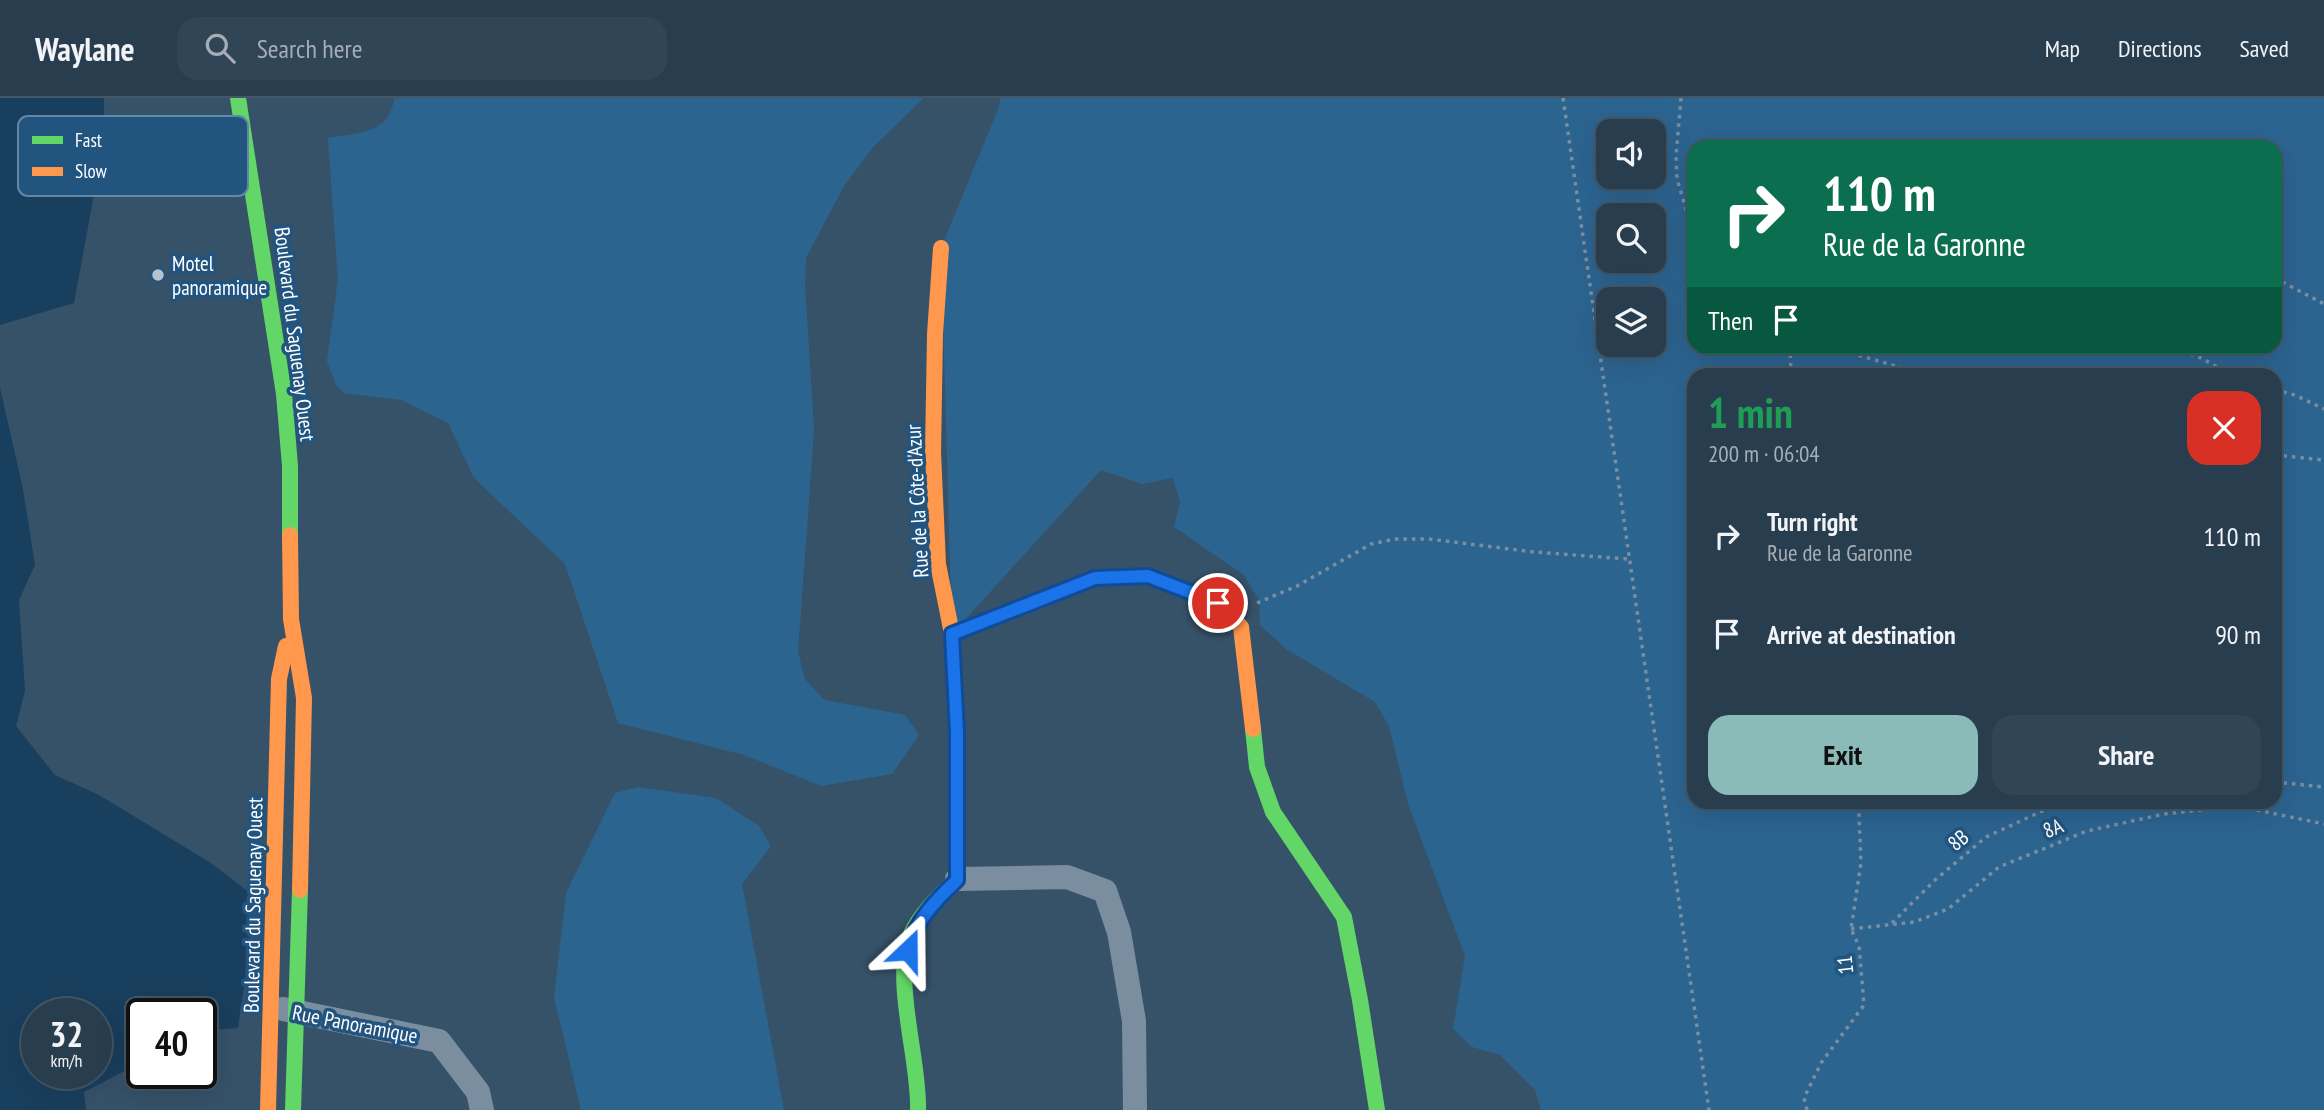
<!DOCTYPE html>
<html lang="en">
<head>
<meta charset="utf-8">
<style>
	body { margin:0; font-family:"PT Sans Narrow",sans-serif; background:#304556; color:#f1f3f6; height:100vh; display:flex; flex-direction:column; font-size:26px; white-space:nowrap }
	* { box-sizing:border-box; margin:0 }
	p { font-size:23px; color:#a5aeb7 }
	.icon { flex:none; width:38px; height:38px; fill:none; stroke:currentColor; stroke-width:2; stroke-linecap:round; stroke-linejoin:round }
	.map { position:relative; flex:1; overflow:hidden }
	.details { position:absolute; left:1687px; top:270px; width:595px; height:441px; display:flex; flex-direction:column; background:#283e4f; border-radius:21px; box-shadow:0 7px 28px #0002,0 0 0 2px #445766 }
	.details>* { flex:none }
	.guide { position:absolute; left:1687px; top:42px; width:595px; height:214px; border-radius:21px; box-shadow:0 7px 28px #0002,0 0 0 2px #445766; background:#0b6e4f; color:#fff; overflow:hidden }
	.fabs { position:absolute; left:1596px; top:21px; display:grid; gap:14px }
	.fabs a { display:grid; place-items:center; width:70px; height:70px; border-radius:14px; background:#283e4f; box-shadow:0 7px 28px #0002,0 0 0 2px #445766; font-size:35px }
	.speed { position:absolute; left:21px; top:900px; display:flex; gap:14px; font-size:35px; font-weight:700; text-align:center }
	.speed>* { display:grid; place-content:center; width:91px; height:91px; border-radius:50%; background:#283e4f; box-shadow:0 7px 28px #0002,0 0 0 2px #445766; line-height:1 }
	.speed small { font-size:18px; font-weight:400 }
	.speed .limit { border:4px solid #111; border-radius:10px; background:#fff; color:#111 }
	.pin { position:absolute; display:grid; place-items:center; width:60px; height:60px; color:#fff; margin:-30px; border:4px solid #fff; border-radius:50%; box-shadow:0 2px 7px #0007 }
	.me { position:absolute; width:77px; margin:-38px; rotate:23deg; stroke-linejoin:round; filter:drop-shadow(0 0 5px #0008) }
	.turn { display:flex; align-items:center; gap:24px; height:147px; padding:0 21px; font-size:32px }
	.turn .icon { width:91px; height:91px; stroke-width:2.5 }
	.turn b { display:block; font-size:49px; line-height:60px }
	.then { display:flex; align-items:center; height:66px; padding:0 21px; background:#0003; gap:14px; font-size:26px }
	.round { display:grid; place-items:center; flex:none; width:74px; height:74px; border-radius:21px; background:#304556 }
	.overview { display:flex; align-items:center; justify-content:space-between; height:119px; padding:0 21px }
	h1 { font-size:42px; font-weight:700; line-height:52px; color:#1e9e55 }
	.button { display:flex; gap:14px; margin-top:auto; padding:14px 21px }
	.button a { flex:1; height:80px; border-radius:21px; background:#8bbbb9; color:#111; font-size:28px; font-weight:700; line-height:80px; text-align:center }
	.button a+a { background:#304556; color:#f1f3f6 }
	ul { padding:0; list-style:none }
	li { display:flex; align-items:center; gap:21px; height:98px; padding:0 21px }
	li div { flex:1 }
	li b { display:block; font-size:26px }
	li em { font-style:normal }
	header { display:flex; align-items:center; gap:42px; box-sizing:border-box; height:98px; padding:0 35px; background:#283e4f; border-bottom:2px solid #445766 }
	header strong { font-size:33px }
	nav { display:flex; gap:38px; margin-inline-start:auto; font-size:24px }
	.search { width:490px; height:63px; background:#304556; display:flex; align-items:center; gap:18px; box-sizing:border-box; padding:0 24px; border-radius:21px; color:#a5aeb7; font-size:26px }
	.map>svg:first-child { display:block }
	.green { fill:#2c6490; fill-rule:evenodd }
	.water { fill:#193f5e; fill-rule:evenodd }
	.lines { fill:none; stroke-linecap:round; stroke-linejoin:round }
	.path { stroke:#7b8ea0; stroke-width:3.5; stroke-dasharray:3.5 5; stroke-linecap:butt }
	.street { stroke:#7b8ea0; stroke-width:24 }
	.fast { stroke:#63d668; stroke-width:16 }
	.slow { stroke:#ff974d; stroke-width:16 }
	.route-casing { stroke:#114b97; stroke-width:18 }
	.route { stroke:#1a73e8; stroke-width:12 }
	.poi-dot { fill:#b9c2ca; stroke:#21547e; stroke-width:2.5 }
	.labels { text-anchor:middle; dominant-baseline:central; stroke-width:7; stroke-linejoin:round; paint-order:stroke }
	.poi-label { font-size:21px; fill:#fff; stroke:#21547e; text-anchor:start }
	.street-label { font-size:21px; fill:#fff; stroke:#21547e }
	.key { fill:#21547e; stroke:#6487a5; stroke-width:2 }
	.key-label { font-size:19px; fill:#fff }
</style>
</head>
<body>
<header>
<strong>Waylane</strong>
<div class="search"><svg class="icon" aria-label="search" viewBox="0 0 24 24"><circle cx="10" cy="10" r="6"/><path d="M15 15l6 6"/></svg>Search here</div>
<nav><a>Map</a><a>Directions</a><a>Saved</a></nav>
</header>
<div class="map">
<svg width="2324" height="1012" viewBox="0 0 2324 1012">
	<rect width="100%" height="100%" fill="#365269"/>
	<g class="green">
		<path d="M394,0H924L873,49L844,88L806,160L805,187L814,332L798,554L805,581L824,602L905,617L919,637L892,676L821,688L744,657L618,625L565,466L474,380L448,325L401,302L344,295L336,287L327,263L338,181L328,40C357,35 391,36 394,0Z"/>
		<path d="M1000,0H2324V1012H1541L1535,992L1500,957L1472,949L1453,931L1465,858L1408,706L1389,628L1375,604L1286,551L1260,527L1259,502L1244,477L1174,429L1180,405L1173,380L1142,386L1101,372L952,536L941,150L999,9ZM1608,33H1654V79H1608ZM1694,49H2275V248H1694ZM1608,117H1654V163H1608ZM1608,201H1654V247H1608ZM1694,276H2275V704H1694Z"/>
		<polygon points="638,689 716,700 759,728 771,748 742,786 784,1012 581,1012 554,899 566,795 615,695"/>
	</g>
	<g class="water">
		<polygon points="0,0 104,0 104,43 74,205 0,227"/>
		<path d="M0,290L23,391L35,467L19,502L25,592L16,628L55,677L99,697L211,765L250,795V848L238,930L201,933V915H142V964L84,994L86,1012H0ZM37,915H96V975H37Z"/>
	</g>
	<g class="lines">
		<g class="path">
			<polyline points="1563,0 1709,1012"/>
			<polyline points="1681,0 1676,58 1677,81 1694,138"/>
			<polyline points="2275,180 2324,206"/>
			<polyline points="1790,248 1791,276"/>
			<polyline points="1826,248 1924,276"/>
			<polyline points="2166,248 2201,260 2230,276"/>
			<polyline points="2275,292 2295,297 2324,311"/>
			<polyline points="2275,357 2324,362"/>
			<polyline points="1257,505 1297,488 1371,446 1395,441 1429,441 1534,454 1628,461"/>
			<polyline points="2275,684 2324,689"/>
			<polyline points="1892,825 1934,783 1986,739 2062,704"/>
			<polyline points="1851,831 1914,824 1948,811 1999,769 2087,733 2164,716 2238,708 2324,726"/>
			<polyline points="1807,1012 1804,1000 1821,965 1864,907 1859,848 1851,831 1861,765 1859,717 1856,704"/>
		</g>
		<g class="street">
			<polyline points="957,781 1067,779 1105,793 1119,834 1134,923 1135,1012"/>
			<polyline points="283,911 439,943 478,994 482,1012"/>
		</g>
		<g class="fast">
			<polyline points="238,0 284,296 290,368 290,437"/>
			<polyline points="1253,631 1257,669 1273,714 1344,819 1360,902 1377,1012"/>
			<polyline points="293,1012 300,792"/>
			<path d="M918,1012C920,960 889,875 914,830C925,811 941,796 957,781V635L954,573"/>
		</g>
		<g class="slow">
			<polyline points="941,150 935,236 933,354 938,466 952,536 954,573"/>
			<polyline points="290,437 291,521 304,600 300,792"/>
			<polyline points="952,536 1095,480 1148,478 1218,505 1241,529 1253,631"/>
			<polyline points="268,1012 279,581 286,548"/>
		</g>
	</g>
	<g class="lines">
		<g class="route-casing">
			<path id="route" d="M908,852C916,822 935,803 957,782V635L952,536L1095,480L1148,478L1218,505"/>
		</g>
		<use href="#route" class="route"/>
	</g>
	<circle class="poi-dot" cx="158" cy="177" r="7"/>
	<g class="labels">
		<g class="poi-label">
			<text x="172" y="165">Motel<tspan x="172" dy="24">panoramique</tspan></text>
		</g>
		<g class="street-label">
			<text transform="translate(295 236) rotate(83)">Boulevard du Saguenay Ouest</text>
			<text transform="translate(917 403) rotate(-93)">Rue de la Côte-d'Azur</text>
			<text transform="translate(2053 730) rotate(-22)">8A</text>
			<text transform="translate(1958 742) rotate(-40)">8B</text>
			<text transform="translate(253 807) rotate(-89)">Boulevard du Saguenay Ouest</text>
			<text transform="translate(1845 867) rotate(-96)">11</text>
			<text transform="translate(355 926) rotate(11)">Rue Panoramique</text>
		</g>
	</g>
	<rect x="18" y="18" width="230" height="80" rx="10" class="key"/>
	<rect x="32" y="38" width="31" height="8" fill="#63d668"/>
	<rect x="32" y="69" width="31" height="9" fill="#ff974d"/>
	<g class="key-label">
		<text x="75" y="49">Fast</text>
		<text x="75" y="80">Slow</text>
	</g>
</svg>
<div class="fabs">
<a><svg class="icon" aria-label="sound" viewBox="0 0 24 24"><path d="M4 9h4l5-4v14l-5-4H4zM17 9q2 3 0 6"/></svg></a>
<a><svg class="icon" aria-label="search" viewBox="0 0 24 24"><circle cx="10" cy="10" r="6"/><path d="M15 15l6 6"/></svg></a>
<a><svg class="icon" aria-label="layers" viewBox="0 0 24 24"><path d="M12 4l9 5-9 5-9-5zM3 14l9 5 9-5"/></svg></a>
</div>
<div class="speed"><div>32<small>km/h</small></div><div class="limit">40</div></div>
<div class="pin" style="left:1218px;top:505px;background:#d93025"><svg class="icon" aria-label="arrive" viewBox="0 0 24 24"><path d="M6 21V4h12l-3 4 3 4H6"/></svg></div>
<svg class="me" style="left:908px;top:852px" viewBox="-20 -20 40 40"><path d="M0-17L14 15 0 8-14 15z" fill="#1a73e8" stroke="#fff" stroke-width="4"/></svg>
<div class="guide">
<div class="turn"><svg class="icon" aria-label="right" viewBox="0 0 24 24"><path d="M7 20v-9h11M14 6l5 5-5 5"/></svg><div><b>110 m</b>Rue de la Garonne</div></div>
<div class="then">Then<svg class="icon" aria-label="arrive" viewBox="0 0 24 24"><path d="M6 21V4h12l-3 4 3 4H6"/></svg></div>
</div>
<section class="details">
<div class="overview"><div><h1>1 min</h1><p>200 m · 06:04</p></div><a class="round" style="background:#d93025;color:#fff"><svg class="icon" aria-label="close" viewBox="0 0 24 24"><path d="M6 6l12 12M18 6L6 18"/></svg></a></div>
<ul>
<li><svg class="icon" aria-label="right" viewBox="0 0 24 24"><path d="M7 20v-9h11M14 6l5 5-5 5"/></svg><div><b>Turn right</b><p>Rue de la Garonne</p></div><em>110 m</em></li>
<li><svg class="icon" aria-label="arrive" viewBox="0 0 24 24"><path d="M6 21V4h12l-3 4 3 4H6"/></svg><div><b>Arrive at destination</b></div><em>90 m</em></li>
</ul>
<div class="button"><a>Exit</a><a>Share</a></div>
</section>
</div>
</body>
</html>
